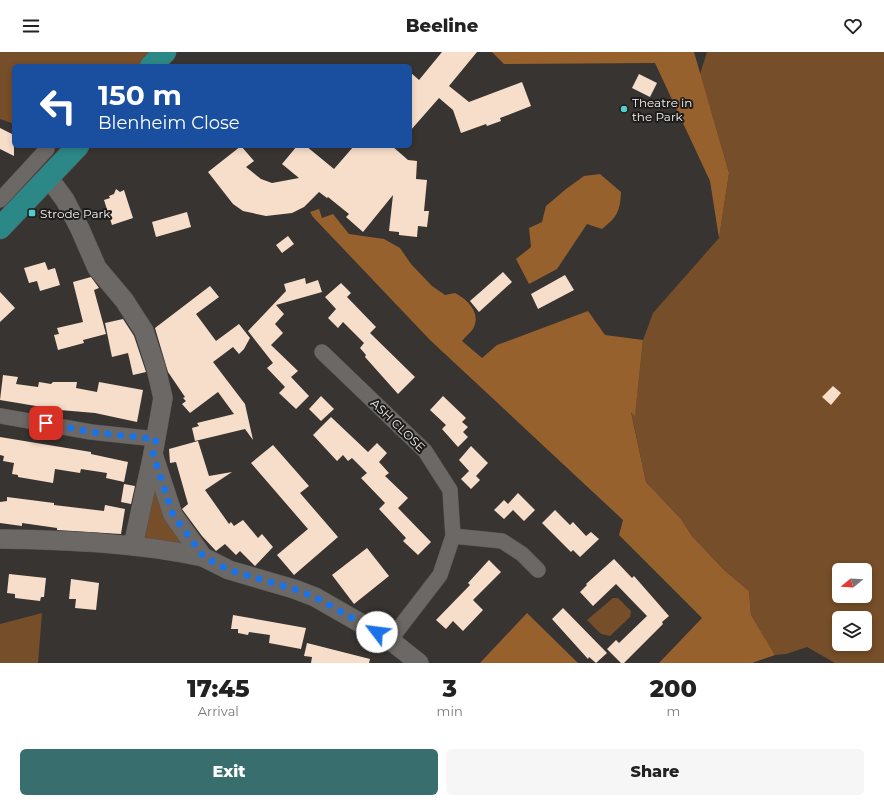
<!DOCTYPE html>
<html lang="en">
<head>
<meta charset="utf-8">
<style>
	body { margin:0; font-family:Montserrat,sans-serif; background:#f6f6f6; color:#222; height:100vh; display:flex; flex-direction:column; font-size:15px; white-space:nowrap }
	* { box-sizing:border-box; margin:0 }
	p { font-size:13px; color:#767676 }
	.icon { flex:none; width:22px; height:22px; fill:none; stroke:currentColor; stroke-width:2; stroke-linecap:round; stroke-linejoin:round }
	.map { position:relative; height:611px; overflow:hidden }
	.sheet { display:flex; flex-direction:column; background:#fff; flex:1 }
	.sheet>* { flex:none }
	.hud { position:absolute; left:12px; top:12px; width:400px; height:84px; border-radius:6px; box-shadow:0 2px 6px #0003; background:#1a4fa0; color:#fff; overflow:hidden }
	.needle { width:26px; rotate:252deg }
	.buttons { position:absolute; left:832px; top:511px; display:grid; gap:8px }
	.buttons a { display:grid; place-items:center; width:40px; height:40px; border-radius:6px; background:#fff; box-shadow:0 2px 6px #0003; font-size:20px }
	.pin { position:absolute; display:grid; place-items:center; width:34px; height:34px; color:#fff; margin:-17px; border-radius:8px; box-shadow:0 2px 6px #0006 }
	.me { position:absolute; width:44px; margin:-22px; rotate:300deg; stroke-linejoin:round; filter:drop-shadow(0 0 3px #0008) }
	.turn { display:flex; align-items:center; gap:14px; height:84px; padding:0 20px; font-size:18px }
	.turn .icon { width:52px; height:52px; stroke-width:2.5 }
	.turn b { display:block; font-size:28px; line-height:34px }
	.eta { display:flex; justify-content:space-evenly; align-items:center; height:68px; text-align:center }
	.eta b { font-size:24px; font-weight:800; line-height:28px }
	.action { display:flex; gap:8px; margin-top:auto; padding:8px 20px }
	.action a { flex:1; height:46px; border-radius:6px; background:#386f6e; color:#fff; font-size:16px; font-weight:800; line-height:46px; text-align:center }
	.action a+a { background:#f6f6f6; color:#222 }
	header { display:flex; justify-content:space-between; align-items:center; height:52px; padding:0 20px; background:#fff; font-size:18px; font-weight:800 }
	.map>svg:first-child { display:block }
	.green { fill:#764e29; fill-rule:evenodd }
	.forest { fill:#97612e }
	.building { fill:#f7deca }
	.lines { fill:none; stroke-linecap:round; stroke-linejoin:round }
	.minor-casing { stroke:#575451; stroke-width:16 }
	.tertiary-casing { stroke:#575451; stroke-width:20 }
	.primary-casing { stroke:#575451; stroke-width:23 }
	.minor { stroke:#6c6865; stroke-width:15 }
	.tertiary { stroke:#6c6865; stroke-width:19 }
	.primary { stroke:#2c8886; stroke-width:22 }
	.route { stroke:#1a73e8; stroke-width:7; stroke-dasharray:0 12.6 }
	.poi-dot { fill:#52cdcc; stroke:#1e1c1b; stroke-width:1.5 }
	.labels { text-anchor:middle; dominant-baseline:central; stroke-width:4; stroke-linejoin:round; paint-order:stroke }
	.poi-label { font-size:12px; fill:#f5f2f0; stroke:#1e1c1b; text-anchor:start }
	.street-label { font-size:12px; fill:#f5f2f0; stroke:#1e1c1b }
</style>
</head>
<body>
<header><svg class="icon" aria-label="menu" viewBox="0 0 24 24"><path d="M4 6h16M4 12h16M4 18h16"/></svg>Beeline<svg class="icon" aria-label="heart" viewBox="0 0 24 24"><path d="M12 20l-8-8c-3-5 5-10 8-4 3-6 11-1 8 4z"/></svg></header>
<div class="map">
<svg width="884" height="611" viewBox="0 0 884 611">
	<rect width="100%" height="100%" fill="#383431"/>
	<g class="green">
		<polygon points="0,0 165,0 151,14 14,14 14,72 0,67"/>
		<path d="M707,0H884V611H835L807,595L786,602L775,603L751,563L749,539L724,518L692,484L681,467L646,430L631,359L635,363L643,288L653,261L719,186L729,121L700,22ZM839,518H865V544H839ZM839,566H865V592H839Z"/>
		<polygon points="153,402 203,505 133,494"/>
		<polygon points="613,546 618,546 631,559 630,565 610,584 601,582 587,568"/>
		<polygon points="42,561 38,611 0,611 0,572"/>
	</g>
	<g class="forest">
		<polygon points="492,0 694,0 729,121 719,186 710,129 655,11 504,12"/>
		<path d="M600,122L621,140C620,160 617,165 602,177L587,172L557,217L529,232L516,207L531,195L529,176L542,170L546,154L566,137L584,124Z"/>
		<path d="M319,157L322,166L333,162L349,182L384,187L400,196L411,212L432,234L445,243L455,241C467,247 482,261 473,277C470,281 465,285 462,289L482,306L497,293L588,259L605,283L643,288L635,364L631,360L646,430L681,467L692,484L724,518L749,539L751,563L775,603L752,611H659L702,566L619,483L623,468L430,288L313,165L310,160Z"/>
		<polygon points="527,561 578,611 480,611"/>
	</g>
	<g class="building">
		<polygon points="442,0 477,0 449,34 469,50 522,30 531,54 500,66 501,69 487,74 486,72 461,81 453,58 439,46 410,79 410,20 419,28"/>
		<polygon points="639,22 657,31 650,45 632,36"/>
		<polygon points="0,76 14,83 14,104 0,97"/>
		<polygon points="241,94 254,109 246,115 261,127 272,131 299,126 282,112 297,94 306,94 334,117 354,94 392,94 408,108 417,109 416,127 427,128 424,159 429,159 427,175 418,174 417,185 399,183 399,180 389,179 393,143 363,180 346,165 349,162 328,145 327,146 319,140 304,155 292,161 266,164 243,159 233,152 208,120"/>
		<polygon points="116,137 120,140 124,138 133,166 112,173 104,148 110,146 109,144 114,142"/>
		<polygon points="187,160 191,175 156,185 152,170"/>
		<polygon points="288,184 294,192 282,201 276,193"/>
		<polygon points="45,210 48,218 55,216 60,233 40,239 37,229 29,231 24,216"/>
		<polygon points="503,220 512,230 479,260 470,249"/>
		<polygon points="565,223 574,238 538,257 531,242"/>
		<polygon points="91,225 99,236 94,238 106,282 83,288 84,291 58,298 54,283 59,282 57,276 83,270 73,230"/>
		<polygon points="305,226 306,232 318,228 322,240 276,253 284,262 275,272 283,281 271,293 298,319 291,325 309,344 296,357 279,341 285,335 267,316 273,311 248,279 286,239 284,232"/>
		<polygon points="341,231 351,241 347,245 376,275 370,281 415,325 398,342 365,305 366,303 360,296 364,291 343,270 338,276 328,266 336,257 325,245"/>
		<polygon points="210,234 219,245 196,262 216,289 239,272 250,286 244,297 239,302 233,295 213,310 245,352 253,388 245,377 195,389 192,376 199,374 197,371 234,362 218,340 190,361 182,352 186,349 183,346 185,345 168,320 155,276"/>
		<polygon points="0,240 15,256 0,270"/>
		<polygon points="123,267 134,284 146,320 133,323 128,301 112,305 105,271"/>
		<polygon points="3,323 18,325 16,332 38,335 39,330 51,332 53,330 77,330 76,336 97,340 99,330 143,338 137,370 95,361 60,358 0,348"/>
		<polygon points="833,334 841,341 831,353 822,345"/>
		<polygon points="321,344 334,357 321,369 309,357"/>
		<polygon points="443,344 466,366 462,370 468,375 463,380 468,385 458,395 442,377 446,373 430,358"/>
		<polygon points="331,365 368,400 377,391 387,401 379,410 389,421 385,424 408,446 398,456 431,490 418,503 403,489 406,486 379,457 385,451 361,426 367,421 352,406 348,409 343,403 337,409 313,383"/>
		<polygon points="0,385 91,400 91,402 128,410 124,430 106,426 107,421 81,417 80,421 55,417 53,431 18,425 18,423 12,422 14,411 3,409 4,404 0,403"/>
		<polygon points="198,389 209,424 232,420 205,438 229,472 231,470 234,474 243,468 258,486 262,482 273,495 255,514 240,499 236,503 225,492 216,499 202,484 182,457 188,452 176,410 170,411 169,397"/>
		<polygon points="273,393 309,434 300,441 338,485 294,523 277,503 308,477 251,411"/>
		<polygon points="471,394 488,411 476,424 480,428 471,437 461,427 469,419 459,408"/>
		<polygon points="124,432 135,434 131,452 121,450"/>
		<polygon points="518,441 535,458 524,469 513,458 504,467 494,458 504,448 508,452"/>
		<polygon points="7,445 54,451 54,453 104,459 105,453 125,457 121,482 57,478 57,476 22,471 22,474 0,471 0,450 7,449"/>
		<polygon points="555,458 570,473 573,470 586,484 591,480 599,487 580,505 573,498 571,500 542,471"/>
		<polygon points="367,496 389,524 354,552 332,523"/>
		<polygon points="614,507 632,526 634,524 669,564 662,570 663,572 624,611 621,611 607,597 616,588 619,591 647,564 616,532 593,554 580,540 587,533 586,532"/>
		<polygon points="489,508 501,520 473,548 483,558 463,579 453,569 446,577 436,568 470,533 468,531"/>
		<polygon points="9,522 46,526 44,545 41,545 40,549 15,546 15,542 7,541"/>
		<polygon points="71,527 99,531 96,558 75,556 76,547 69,547"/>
		<polygon points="563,556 607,601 596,611 589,605 588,607 552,567"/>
		<polygon points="233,563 306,576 301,597 269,591 270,583 249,580 248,583 238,581 238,577 231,577"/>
		<polygon points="307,591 370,607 369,611 311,611 312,605 304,604"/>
	</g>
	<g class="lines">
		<g class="minor-casing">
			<g id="minor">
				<polyline points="0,148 47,97"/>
				<polyline points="322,300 425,399 450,438 453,484 440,523 390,588"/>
				<polyline points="0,364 91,380 156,387"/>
				<polyline points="453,484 502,489 522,502 538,518"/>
			</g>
		</g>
		<g class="tertiary-casing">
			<g id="tertiary">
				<polyline points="48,125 65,148 80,177 97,216 124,248 144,279 156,316 163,346 153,402 133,494"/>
				<polyline points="153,402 173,463 203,505 229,518 294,537 315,545 390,588 419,611"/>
				<path d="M0,487C68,488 137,491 203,505"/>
			</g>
		</g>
		<g class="primary-casing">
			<g id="primary">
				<polyline points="151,14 165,0"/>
				<polyline points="0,176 78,94"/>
			</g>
		</g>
		<use href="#minor" class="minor"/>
		<use href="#tertiary" class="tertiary"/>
		<use href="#primary" class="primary"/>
	</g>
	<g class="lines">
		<polyline class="route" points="46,371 91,380 156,387 153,402 173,463 204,505 229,518 294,537 315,545 377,580"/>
	</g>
	<g class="poi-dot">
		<circle cx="624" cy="57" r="4"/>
		<rect x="28" y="157" width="8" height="8" rx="2"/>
	</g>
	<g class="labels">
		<g class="poi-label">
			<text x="632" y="50">Theatre in<tspan x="632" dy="14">the Park</tspan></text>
			<text x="40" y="161">Strode Park</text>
		</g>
		<g class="street-label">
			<text transform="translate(398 373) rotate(44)">ASH CLOSE</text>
		</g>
	</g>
</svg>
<div class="buttons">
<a><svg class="needle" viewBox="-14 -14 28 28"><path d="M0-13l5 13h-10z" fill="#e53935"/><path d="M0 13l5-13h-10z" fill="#767676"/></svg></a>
<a><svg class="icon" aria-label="layers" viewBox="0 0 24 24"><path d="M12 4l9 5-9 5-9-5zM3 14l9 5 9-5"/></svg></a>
</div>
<div class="pin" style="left:46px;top:371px;background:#d93025"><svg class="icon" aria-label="arrive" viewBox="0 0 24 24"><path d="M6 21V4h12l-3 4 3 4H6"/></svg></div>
<svg class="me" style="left:377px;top:580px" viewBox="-20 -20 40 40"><circle r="19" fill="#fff"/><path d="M0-13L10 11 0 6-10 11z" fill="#1a73e8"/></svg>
<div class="hud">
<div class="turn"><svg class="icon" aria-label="left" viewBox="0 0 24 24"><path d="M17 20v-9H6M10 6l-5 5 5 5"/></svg><div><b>150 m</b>Blenheim Close</div></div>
</div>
</div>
<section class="sheet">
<div class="eta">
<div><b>17:45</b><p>Arrival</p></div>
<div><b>3</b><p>min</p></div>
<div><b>200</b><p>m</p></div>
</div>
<div class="action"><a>Exit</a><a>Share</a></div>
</section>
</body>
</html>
